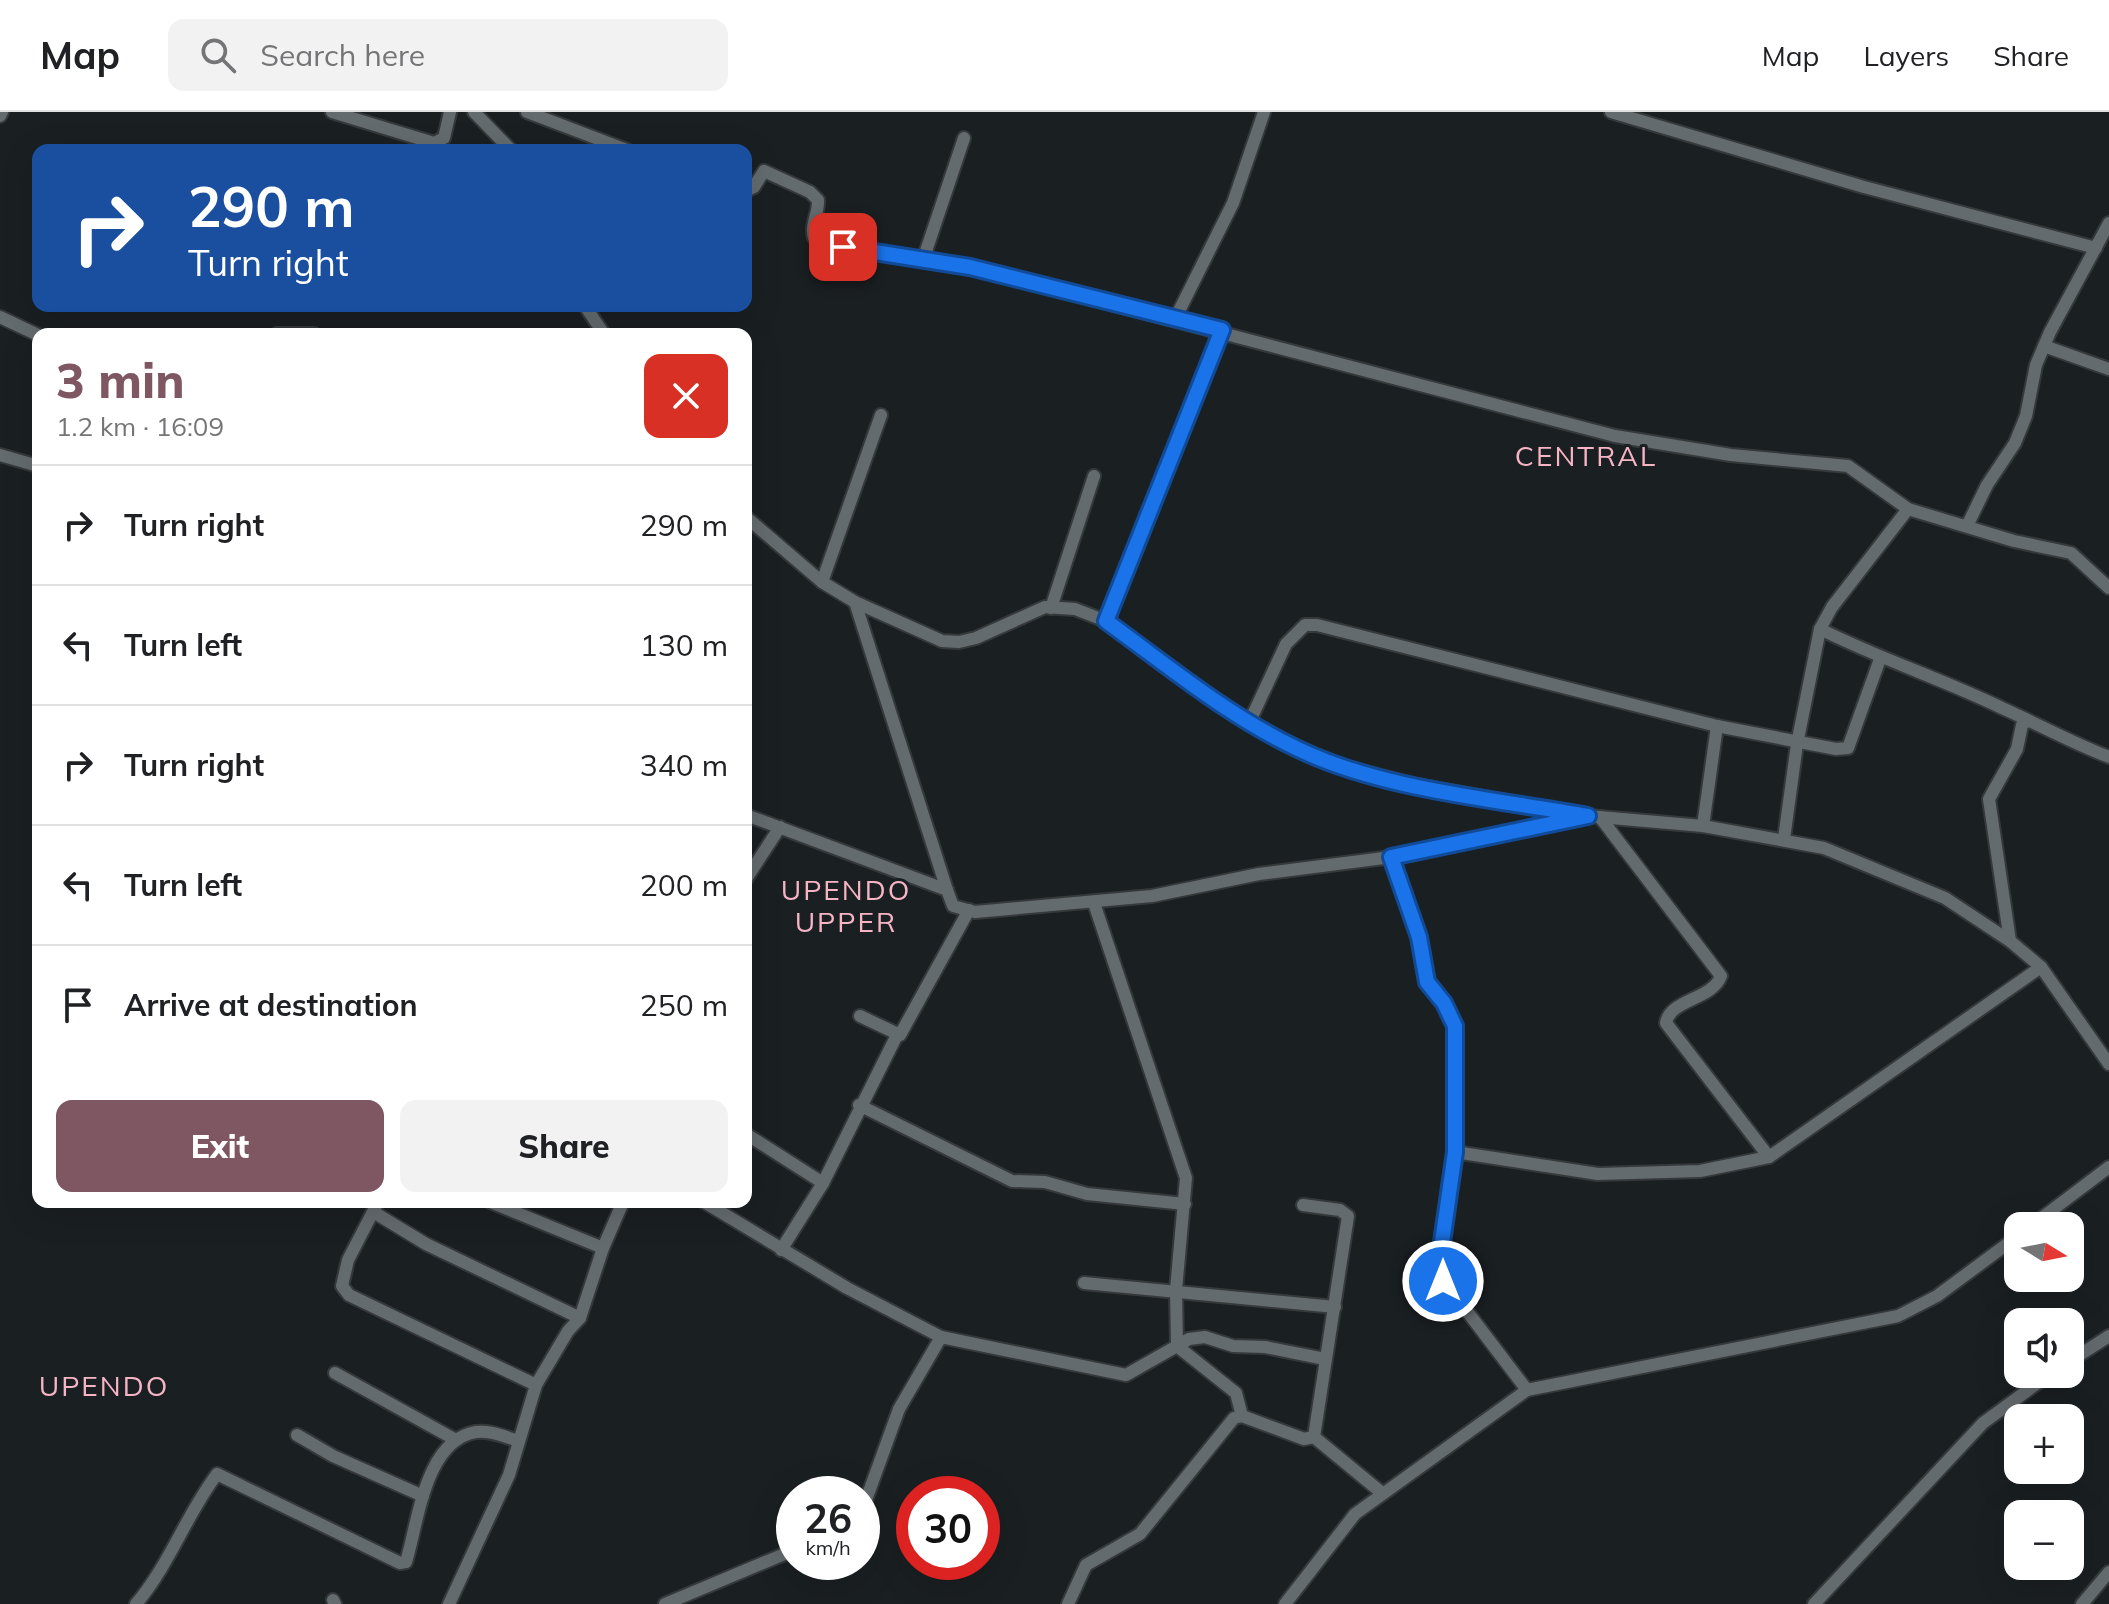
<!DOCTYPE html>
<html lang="en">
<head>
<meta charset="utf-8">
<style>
	body { margin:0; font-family:Mulish,sans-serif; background:#f2f2f2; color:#202124; height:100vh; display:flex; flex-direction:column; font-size:30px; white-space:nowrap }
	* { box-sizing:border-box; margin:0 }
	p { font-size:26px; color:#757577 }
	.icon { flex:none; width:44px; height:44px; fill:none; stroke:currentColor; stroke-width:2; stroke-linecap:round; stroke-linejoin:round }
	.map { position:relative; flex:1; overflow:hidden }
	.panel { position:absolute; left:32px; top:216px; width:720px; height:880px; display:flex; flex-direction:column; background:#fff; border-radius:16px; box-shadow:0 8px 32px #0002 }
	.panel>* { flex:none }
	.guide { position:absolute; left:32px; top:32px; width:720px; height:168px; border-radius:16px; box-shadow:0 8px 32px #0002; background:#1a4fa0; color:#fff; overflow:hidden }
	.needle { width:52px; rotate:100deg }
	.tools { position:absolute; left:2004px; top:1100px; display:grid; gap:16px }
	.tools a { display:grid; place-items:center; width:80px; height:80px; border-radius:16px; background:#fff; box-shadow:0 8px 32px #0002; font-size:40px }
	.speed { position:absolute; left:776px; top:1364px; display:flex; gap:16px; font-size:40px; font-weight:700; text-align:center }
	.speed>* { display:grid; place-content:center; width:104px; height:104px; border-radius:50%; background:#fff; box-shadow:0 8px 32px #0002; line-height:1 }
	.speed small { font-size:20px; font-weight:400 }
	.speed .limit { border:12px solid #d22; background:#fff; color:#111 }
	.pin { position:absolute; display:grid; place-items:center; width:68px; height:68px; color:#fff; margin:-34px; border-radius:16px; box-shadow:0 4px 12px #0006 }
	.me { position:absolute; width:88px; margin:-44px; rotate:0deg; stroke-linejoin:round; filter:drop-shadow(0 0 6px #0008) }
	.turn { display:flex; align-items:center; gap:28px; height:168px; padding:0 24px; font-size:36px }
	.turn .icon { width:104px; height:104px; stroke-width:2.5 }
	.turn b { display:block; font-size:56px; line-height:68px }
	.round { display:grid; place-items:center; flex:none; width:84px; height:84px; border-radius:16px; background:#f2f2f2 }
	.summary { display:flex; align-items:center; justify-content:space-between; height:136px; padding:0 24px }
	h1 { font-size:48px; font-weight:800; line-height:60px; color:#7e5763 }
	.primary-button { display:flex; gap:16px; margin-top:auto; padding:16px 24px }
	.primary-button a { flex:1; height:92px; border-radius:16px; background:#7e5763; color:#fff; font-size:32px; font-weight:800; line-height:92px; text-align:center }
	.primary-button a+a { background:#f2f2f2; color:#202124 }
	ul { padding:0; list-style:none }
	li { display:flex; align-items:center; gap:24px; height:120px; padding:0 24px; border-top:2px solid #e0e0e0 }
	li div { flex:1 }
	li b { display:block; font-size:30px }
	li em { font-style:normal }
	header { display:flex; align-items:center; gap:48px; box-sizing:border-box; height:112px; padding:0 40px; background:#fff; border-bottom:2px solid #e0e0e0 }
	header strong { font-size:38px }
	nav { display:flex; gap:44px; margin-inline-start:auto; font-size:28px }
	.search { width:560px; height:72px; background:#f2f2f2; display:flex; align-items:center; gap:20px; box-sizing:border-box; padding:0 28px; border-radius:16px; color:#757577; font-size:30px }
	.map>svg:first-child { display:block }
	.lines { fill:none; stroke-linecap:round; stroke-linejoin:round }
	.minor-casing { stroke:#35393b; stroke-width:16 }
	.minor { stroke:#646b6e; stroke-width:12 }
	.route-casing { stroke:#114b97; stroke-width:20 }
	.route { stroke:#1a73e8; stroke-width:14 }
	.labels { text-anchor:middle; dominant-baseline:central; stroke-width:6; stroke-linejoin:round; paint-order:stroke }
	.quarter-label { font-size:28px; letter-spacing:2px; fill:#f6b4c4; stroke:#1a1f22 }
</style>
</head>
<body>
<header>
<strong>Map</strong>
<div class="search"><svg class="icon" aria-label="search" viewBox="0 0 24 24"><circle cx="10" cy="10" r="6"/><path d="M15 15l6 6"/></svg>Search here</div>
<nav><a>Map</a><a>Layers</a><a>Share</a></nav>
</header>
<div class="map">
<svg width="2109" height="1492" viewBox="0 0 2109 1492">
	<rect width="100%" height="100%" fill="#1a1f22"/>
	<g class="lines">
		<g class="minor-casing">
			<g id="minor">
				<polyline points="332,0 434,31 444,26 450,0"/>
				<polyline points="474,0 511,38"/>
				<polyline points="527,0 627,38"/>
				<polyline points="1611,0 1864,75 2096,136"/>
				<polyline points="0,4 2,0"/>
				<path d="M746,79L754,75L764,59L810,80L818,88C819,101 810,113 814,126L822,131L970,155L1615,324L1731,343L1848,354L1908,397L2014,429L2071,441L2109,476"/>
				<polyline points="923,148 964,26"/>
				<polyline points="585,194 604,222"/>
				<polyline points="0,205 38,223"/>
				<polyline points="1175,207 1233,91 1264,0"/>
				<polyline points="277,222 314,222"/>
				<polyline points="2044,234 2109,257"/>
				<polyline points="0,343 38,354"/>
				<polyline points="746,405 822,470 855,490 942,529 959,530 976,526 1045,495 1075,497 1106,509 1217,590 1298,638 1342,654 1412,672 1588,704 1703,714 1824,736 1945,786 2010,829 2041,855 2109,952"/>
				<polyline points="1967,414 1987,373 2015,331 2026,304 2036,253 2050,220 2109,111"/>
				<polyline points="822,470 881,303"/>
				<polyline points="855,490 947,778"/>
				<polyline points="1051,496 1094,364"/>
				<polyline points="1106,509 1222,218"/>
				<path d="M1820,517C1880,547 1942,567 2002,596C2038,612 2072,631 2109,645"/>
				<polyline points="1250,609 1286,532 1305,513 1317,513 1717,614 1836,637 1848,636 1880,547"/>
				<polyline points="746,703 947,778 953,794 975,800 1152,784 1259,762 1415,742 1581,706"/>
				<path d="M1600,705L1721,864C1712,888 1670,887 1666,911L1769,1045"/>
				<polyline points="1703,714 1717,614"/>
				<polyline points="1784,727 1797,632 1820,517 1832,495 1908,397"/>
				<polyline points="1391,745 1419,825 1427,870 1444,891 1455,914 1455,1040 1438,1161 1527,1278"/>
				<polyline points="746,767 780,715"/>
				<polyline points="2010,829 1989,687 2017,637 2022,613 2027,609"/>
				<polyline points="860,904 900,923 969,798"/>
				<polyline points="859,993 1012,1069 1045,1070 1087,1082 1185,1092"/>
				<polyline points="746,1022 823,1071"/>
				<polyline points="1455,1040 1598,1062 1700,1059 1769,1045 2041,855"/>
				<polyline points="378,1090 348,1148 342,1174 349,1183 536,1273"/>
				<polyline points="490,1090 603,1136"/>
				<polyline points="704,1090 847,1176 941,1225 1126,1263 1177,1234 1176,1178 1186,1066 1094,791"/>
				<polyline points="375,1101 426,1132 580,1206"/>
				<polyline points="2031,1114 2109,1055"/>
				<polyline points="781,1138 823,1071 897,923"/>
				<polyline points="1084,1171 1335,1195"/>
				<polyline points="2070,1249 2109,1224"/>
				<polyline points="335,1261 456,1328"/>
				<polyline points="1242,1304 1236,1281 1177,1234 1189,1227 1205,1225 1233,1234 1265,1235 1325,1247"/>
				<polyline points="297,1323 333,1344 423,1384"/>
				<polyline points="1314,1325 1382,1381"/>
				<polyline points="862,1399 899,1297 941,1225"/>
				<polyline points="333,1488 335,1492"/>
				<path d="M136,1492C170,1452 186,1403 217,1362L400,1451L406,1450C418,1411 425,1328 476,1320C490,1318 505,1325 519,1329"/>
				<polyline points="449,1492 509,1363 536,1273 568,1219 580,1206 603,1136 623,1090"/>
				<polyline points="665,1492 794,1438"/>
				<polyline points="1068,1492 1086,1453 1140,1422 1234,1306 1242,1304 1304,1327 1314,1325 1348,1104 1340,1098 1303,1093"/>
				<polyline points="1285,1492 1355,1402 1527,1278 1898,1204 1937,1184 2018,1124"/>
				<polyline points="1814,1492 1983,1311 2050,1262"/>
				<polyline points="2082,1492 2109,1460"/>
			</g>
		</g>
		<use href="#minor" class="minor"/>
	</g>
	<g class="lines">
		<g class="route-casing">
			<path id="route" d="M843,135L970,155L1222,218L1106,509C1168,554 1228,604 1298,637C1383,678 1495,687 1588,704L1391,745L1419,825L1427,870L1444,891L1455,914V1040L1438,1158L1443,1169"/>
		</g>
		<use href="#route" class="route"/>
	</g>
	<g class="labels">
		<g class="quarter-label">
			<text x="1586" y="343">CENTRAL</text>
			<text x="846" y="777">UPENDO<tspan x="846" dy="32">UPPER</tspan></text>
			<text x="104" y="1273">UPENDO</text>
		</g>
	</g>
</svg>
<div class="tools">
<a><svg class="needle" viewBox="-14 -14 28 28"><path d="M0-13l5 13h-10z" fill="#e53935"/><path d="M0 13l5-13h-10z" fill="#757577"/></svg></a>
<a><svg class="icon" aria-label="sound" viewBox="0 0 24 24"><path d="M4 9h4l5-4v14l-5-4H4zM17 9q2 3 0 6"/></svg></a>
<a>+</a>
<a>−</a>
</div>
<div class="speed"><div>26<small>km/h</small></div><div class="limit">30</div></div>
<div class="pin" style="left:843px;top:135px;background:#d93025"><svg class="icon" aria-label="arrive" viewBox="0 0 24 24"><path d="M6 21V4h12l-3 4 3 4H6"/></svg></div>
<svg class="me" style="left:1443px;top:1169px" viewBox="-20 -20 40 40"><circle r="17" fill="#1a73e8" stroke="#fff" stroke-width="3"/><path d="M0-11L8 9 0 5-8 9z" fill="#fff"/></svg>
<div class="guide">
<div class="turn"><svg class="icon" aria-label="right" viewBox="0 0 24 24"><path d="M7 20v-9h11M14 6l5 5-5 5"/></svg><div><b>290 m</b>Turn right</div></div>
</div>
<section class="panel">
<div class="summary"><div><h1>3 min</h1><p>1.2 km · 16:09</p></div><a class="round" style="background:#d93025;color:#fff"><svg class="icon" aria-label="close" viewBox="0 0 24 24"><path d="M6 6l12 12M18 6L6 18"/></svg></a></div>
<ul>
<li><svg class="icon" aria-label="right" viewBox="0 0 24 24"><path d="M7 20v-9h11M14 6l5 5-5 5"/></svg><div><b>Turn right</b></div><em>290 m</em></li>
<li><svg class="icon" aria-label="left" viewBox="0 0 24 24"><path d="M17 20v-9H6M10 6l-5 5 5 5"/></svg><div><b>Turn left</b></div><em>130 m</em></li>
<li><svg class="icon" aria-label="right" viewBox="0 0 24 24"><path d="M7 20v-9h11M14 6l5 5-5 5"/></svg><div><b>Turn right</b></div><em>340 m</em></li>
<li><svg class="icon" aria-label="left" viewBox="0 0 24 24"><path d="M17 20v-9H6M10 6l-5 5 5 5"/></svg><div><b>Turn left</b></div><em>200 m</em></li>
<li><svg class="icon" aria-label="arrive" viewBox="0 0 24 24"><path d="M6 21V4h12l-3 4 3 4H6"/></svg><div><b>Arrive at destination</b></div><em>250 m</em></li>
</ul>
<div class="primary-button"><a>Exit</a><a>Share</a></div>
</section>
</div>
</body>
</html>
